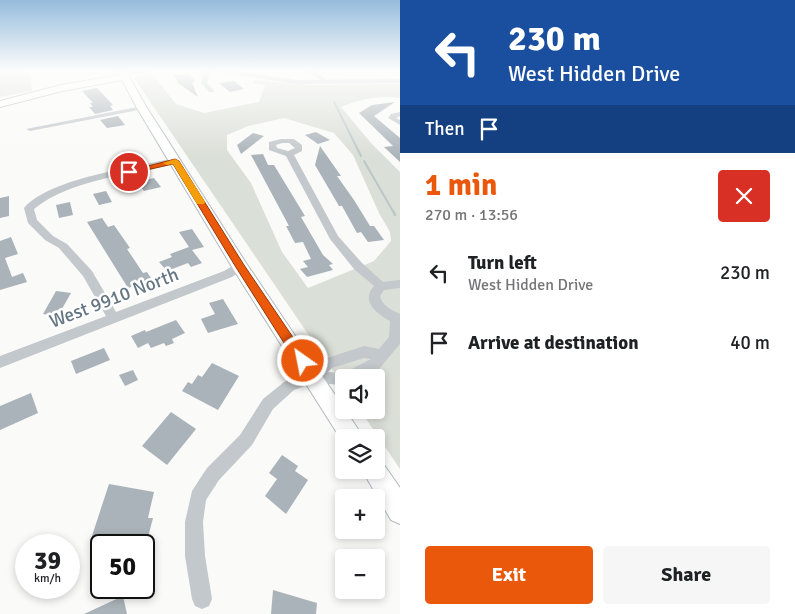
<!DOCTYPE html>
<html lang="en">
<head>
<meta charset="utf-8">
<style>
	body { margin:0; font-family:Signika,sans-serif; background:#f6f6f6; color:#202124; height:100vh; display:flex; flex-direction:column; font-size:19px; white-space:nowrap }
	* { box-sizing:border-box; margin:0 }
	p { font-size:16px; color:#757577 }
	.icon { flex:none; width:28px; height:28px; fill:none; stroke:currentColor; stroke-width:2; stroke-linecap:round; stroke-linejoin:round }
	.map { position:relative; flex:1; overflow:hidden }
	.side { display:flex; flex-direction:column; background:#fff; width:395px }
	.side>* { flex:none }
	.guide { background:#1a4fa0; color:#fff; overflow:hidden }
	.fabs { position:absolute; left:335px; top:369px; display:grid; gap:10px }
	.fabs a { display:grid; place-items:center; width:50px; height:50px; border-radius:5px; background:#fff; box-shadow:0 2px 8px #0003; font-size:25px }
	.speed { position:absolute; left:15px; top:534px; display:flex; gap:10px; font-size:25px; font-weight:700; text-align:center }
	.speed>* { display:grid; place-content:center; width:65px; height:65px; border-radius:50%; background:#fff; box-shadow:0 2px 8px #0003; line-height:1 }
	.speed small { font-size:12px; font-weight:400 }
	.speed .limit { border:2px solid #111; border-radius:8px; background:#fff; color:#111 }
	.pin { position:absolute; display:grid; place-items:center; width:42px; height:42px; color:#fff; margin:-21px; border:2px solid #fff; border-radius:50%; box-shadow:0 1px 5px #0007 }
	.me { position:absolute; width:55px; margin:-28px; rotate:327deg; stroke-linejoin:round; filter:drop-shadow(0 0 4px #0008) }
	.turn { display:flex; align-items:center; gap:18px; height:105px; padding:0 25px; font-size:22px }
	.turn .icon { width:65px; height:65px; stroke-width:2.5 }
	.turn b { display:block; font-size:35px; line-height:42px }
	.then { display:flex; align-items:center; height:48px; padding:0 25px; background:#0003; gap:10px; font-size:19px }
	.round { display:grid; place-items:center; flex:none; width:52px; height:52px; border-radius:5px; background:#f6f6f6 }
	.head { display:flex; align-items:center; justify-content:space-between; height:85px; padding:0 25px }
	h1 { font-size:30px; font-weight:700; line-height:38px; color:#ea580c }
	.cta { display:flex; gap:10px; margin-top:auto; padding:10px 25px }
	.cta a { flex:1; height:58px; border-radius:5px; background:#ea580c; color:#fff; font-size:20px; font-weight:700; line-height:58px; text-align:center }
	.cta a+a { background:#f6f6f6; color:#202124 }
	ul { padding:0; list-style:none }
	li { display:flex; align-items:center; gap:15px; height:70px; padding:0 25px }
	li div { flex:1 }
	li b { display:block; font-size:19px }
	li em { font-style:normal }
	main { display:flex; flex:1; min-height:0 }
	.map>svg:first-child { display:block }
	.green { fill:#dadfd7; fill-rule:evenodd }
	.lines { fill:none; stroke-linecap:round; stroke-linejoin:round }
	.stream-far1 { stroke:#bbc7cb; stroke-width:2 }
	.stream { stroke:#bbc7cb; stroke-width:2.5 }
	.building { fill:#aab3b9 }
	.secondary-casing { stroke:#b3babf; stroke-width:2 }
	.minor { fill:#c3c8cc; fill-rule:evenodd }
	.tertiary { fill:#c3c8cc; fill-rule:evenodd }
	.secondary { fill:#fff; fill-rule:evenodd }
	.route { fill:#ea580c; stroke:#983908 }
	.slow { fill:#f59e0b }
	.labels { text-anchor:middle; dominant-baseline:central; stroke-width:5; stroke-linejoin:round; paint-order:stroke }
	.street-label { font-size:19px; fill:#657683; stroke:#fff }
</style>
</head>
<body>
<main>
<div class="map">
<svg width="400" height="614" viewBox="0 0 400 614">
	<rect width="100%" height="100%" fill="#fafaf8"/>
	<g class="green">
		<polygon points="0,71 30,71 32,91 0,97"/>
		<path d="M153,75L176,104L204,113L259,102L265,85L252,83L255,80L310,85L400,84V98C380,95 360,99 341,107L371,143L400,172V469L360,410H376V378H344V387L134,78L136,76ZM284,118L334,133L353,155L379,213L390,232L391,241L374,261L308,288L282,252L251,183L227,150V135L248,126Z"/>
	</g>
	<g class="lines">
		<g class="stream-far1">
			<polyline points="334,102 361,156"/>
			<polyline points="364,161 394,213"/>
		</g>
		<polyline class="stream" points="393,211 395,215"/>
	</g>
	<g class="building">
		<polygon points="190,74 195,82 192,83 198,97 178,83 174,75"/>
		<polygon points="234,81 244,89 230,92 219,83"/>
		<polygon points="97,88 113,105 110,106 113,110 95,114 89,107 93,107 90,103 93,103 82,91"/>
		<polygon points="395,102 374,116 400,138 400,162 384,147 393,146 359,113 372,105"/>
		<polygon points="118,116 125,125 107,128 100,120"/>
		<polygon points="316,132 330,140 318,144 305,135"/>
		<polygon points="253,133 264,136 241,154 237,145"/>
		<polygon points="320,146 341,176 337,176 354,200 370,226 374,226 384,240 368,242 361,232 357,233 342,206 339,206 315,165"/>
		<polygon points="263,154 268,165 274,165 305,216 301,217 323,255 333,264 329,265 333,270 307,277 300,269 308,267 303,261 311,259 303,242 295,243 286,226 289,226 251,155"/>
		<polygon points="154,178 161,187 144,191 137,182"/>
		<polygon points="106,191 112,202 99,205 93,194"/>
		<polygon points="9,196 9,216 0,218 0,198"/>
		<polygon points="70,202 73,215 59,218 56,205"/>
		<polygon points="102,218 108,227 114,225 130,248 127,249 143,273 147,272 153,281 128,288 87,222"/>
		<polygon points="192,229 204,247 192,250 202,263 191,267 188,263 167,271 159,262 172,257 170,254 189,247 179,232"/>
		<polygon points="11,237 18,254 5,258 12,277 23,273 27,282 0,290 0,241"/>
		<polygon points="56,291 71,293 58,316 43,314"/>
		<polygon points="223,299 238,324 208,333 201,319 215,314 209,303"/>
		<polygon points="176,320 185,333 172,339 174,343 166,346 164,343 151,348 148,343 138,348 131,336 145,330 146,332"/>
		<polygon points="104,348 110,360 76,374 71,361"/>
		<polygon points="212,363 239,376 218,410 182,391 188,382 192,384 198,375 202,377"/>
		<polygon points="133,370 138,380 125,386 119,375"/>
		<polygon points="31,393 38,413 0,430 0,406"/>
		<polygon points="171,412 196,429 167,465 142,446"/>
		<polygon points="282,455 298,466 295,471 308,480 286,514 265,496 277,479 269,473"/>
		<polygon points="109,484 154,492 148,518 153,518 146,545 104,545 90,542"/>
		<polygon points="273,590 317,603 316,614 271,614"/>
		<polygon points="123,596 127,614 84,614"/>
	</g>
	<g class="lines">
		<g class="secondary-casing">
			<g id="secondary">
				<polygon points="118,71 126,71 147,108 246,263 364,438 344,438 344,444 232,267 137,108 122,80 62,91 0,107 0,101 61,85 120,75"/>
				<polygon points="376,459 382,462 400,488 400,524 391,520 362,470 376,470"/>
			</g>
		</g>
		<g class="minor">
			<polygon points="204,71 210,71 207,83 214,91 213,92 209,92 201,83"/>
			<polygon points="306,71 314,71 330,82 325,83"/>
			<polygon points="142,106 145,108 144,109 30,131 26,129"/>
			<polygon points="400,112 400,116 396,118 400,120 400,125 388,118 391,114"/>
			<path d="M281,139H294L302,145V151L294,155L338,236L362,263L383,282L400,280V288L384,290L380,296C382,306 392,310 400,314V344L379,369L362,378H344V385L313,383L294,390L273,409L252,445L219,480L206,500L203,522L205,556L212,599L209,606L202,609L195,606L192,599L185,556V522L192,491L207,468L240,435L263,399L284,382L308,373L322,360L327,358L364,346L379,349L389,337L390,321C377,314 360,301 374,286L354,269L330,239L286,156L269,150V142ZM282,143H289L295,148L288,151L277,148L276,145ZM364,358L371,359L344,373L328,372L332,368Z"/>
			<path d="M175,158L179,161L178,163C133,174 71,179 34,209L37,220L53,236L67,244L92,271L116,312L224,271L236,264H244L246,267L232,277L0,368V356L106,316L83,276L59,248L45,240L28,223L24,208C50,178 136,167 175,158Z"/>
		</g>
		<g class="tertiary">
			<polygon points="129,71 153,71 123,76 119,74"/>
			<polygon points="213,71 234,71 297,80 400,79 400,83 297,84"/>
		</g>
		<use href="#secondary" class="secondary"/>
	</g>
	<linearGradient id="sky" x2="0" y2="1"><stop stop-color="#96bcdc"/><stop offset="0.45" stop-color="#fdfdfc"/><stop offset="1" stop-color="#fdfdfc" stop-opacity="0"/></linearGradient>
	<rect width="400" height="157" fill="url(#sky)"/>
	<polygon class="route" points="175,159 179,161 244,265 307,358 309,361 307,365 303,366 298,365 237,269 173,164 129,174 125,172"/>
	<polygon class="slow" points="175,159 179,161 205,202 204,204 197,204 173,164 167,165 163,163"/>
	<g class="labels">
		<g class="street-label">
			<text transform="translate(114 298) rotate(-21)">West 9910 North</text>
		</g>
	</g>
</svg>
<div class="fabs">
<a><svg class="icon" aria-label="sound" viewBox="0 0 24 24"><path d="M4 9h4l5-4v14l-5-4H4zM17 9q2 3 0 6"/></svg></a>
<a><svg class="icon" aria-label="layers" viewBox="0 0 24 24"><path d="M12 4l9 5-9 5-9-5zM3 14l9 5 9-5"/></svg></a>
<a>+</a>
<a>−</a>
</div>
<div class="speed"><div>39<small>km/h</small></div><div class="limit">50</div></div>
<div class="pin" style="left:129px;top:172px;background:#d93025"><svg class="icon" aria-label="arrive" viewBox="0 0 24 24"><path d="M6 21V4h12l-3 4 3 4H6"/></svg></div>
<svg class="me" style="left:303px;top:361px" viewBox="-20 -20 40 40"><circle r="17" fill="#ea580c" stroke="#fff" stroke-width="3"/><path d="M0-11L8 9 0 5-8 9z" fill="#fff"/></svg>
</div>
<section class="side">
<div class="guide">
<div class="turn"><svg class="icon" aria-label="left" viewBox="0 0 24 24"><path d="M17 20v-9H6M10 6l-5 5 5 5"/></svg><div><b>230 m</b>West Hidden Drive</div></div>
<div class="then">Then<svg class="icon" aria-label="arrive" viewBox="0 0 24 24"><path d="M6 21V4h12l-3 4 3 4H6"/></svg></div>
</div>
<div class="head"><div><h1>1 min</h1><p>270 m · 13:56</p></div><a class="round" style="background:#d93025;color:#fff"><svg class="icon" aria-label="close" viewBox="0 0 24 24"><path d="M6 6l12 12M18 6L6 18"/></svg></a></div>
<ul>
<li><svg class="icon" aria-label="left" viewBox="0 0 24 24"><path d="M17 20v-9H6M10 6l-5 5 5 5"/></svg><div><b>Turn left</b><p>West Hidden Drive</p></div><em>230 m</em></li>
<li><svg class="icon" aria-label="arrive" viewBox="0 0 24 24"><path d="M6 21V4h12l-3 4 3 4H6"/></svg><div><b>Arrive at destination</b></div><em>40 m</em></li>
</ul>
<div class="cta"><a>Exit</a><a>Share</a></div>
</section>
</main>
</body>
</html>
